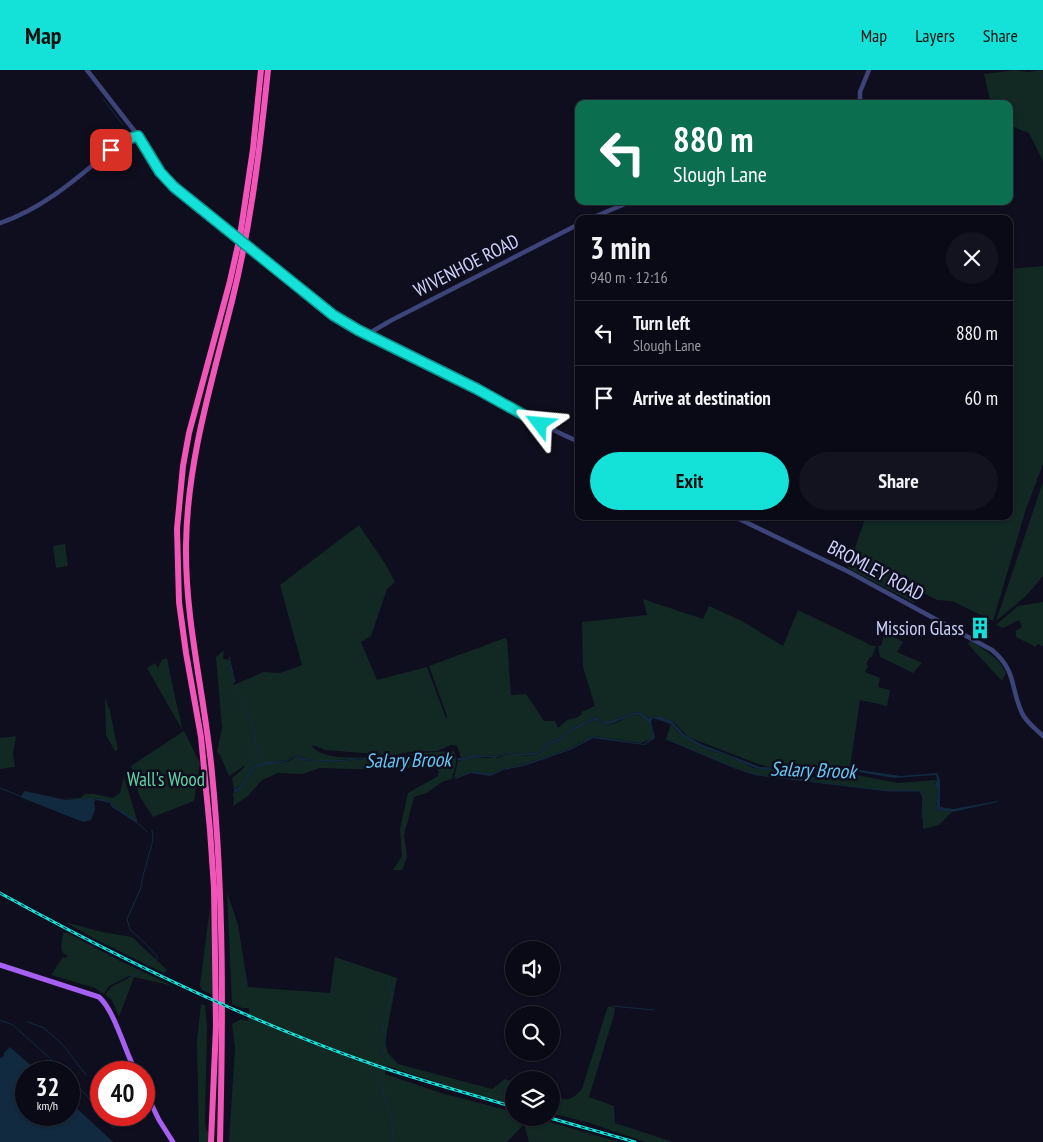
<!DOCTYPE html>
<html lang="en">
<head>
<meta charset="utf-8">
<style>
	body { margin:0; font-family:"PT Sans Narrow",sans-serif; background:#13131f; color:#f1f3f6; height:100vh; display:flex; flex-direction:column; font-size:19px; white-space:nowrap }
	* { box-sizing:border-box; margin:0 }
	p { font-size:16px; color:#999aa1 }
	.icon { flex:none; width:28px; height:28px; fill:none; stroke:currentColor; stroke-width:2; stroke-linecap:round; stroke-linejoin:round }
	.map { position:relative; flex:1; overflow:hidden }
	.side { position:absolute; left:575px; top:145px; width:438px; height:305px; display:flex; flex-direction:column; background:#0a0a16; border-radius:10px; box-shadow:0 1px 4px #0004,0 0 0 1px #2a2b35 }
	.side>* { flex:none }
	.banner { position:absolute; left:575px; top:30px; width:438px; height:105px; border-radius:10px; box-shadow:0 1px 4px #0004,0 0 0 1px #2a2b35; background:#0b6e4f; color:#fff; overflow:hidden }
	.controls { position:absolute; left:505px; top:871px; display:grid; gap:10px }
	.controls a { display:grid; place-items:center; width:55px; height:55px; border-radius:50%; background:#0a0a16; box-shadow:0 1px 4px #0004,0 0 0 1px #2a2b35; font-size:25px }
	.speed { position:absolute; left:15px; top:991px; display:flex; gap:10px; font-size:25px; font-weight:700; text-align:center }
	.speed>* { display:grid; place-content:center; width:65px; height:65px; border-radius:50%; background:#0a0a16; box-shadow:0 1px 4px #0004,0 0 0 1px #2a2b35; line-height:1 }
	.speed small { font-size:12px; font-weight:400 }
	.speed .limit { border:8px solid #d22; background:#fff; color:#111 }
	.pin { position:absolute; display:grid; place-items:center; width:42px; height:42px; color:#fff; margin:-21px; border-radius:10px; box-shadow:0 2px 8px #0006 }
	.me { position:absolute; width:55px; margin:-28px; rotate:299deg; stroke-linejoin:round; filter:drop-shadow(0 0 4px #0008) }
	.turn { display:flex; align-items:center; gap:18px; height:105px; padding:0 15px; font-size:22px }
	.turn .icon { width:65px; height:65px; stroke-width:2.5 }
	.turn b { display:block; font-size:35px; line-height:42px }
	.round { display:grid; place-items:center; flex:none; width:52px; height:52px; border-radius:26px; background:#13131f }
	.overview { display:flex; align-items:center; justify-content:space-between; height:85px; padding:0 15px }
	h1 { font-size:30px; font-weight:600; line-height:38px }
	.cta { display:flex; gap:10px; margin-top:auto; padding:10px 15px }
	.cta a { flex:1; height:58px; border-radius:30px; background:#14e2d8; color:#111; font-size:20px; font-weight:600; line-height:58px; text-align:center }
	.cta a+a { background:#13131f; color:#f1f3f6 }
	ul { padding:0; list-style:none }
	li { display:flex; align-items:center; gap:15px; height:65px; padding:0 15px; border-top:1px solid #2a2b35 }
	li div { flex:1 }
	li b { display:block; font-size:19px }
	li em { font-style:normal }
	header { display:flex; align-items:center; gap:30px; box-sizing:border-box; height:70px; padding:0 25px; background:#14e2d8; color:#111 }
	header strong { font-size:24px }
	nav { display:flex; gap:28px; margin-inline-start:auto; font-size:18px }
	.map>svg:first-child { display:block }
	.green { fill:#122823 }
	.water { fill:#112a3f }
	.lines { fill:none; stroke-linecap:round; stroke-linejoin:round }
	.stream { stroke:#112a3f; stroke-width:1 }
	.minor { stroke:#3d4479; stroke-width:4.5 }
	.major { stroke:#a560f1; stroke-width:5 }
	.highway { stroke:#f055b7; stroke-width:6 }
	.rail-casing { stroke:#14e2d8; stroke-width:3 }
	.rail { stroke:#0e0e1e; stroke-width:1; stroke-dasharray:4; stroke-linecap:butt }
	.minor-bridge { stroke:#3d4479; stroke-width:4.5 }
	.route-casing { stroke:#0d938c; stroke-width:12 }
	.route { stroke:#14e2d8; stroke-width:9 }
	.labels { text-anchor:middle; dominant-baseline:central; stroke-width:5; stroke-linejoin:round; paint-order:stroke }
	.street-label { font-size:19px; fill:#cfd1fb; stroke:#0e0e1e }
	.poi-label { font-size:19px; fill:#cfd1fb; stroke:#0e0e1e; text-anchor:end }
	.park-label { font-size:19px; fill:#63d4a6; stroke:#0e0e1e }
	.water-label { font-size:20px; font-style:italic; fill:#67c6f2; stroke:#0e0e1e }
</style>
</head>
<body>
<header>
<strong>Map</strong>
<nav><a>Map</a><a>Layers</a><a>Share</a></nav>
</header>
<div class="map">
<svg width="1043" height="1072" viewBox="0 0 1043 1072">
	<rect width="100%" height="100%" fill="#0e0e1e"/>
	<g class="green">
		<polygon points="1015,0 1027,2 1043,0 1043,91 1029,63 1009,55 1009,34 991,34 984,4"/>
		<polygon points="1043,196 1043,394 1026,439 993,551 952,531 937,530 921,522 914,533 848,498 866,446 1009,446 1009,199"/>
		<polygon points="1043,412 1043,506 1026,526 996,551"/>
		<path d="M359,455L386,495L395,512L387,519L371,566L361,572L377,610L427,597L446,648L447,646L429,596L505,568L507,570L511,625L526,624L544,651H555L558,658L567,650L576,648L582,644L581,642L595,636L583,597L582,552L647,545L643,529L703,549L709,536L742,551L783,576L798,540L869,574L868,575L876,576L872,587H870L866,594L868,596L865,602L880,608L878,617L890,620L887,636L860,630L850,697L841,696L819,701L790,696L770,697L758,694L688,667L674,652L665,648L660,646L648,648L642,643L636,642L607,652H603L596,647L572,658L562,667L548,673L539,682L522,684L508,683L497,686L472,685L464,689L461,687L457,676L451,675L437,681L409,682L387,687L374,684L325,680L313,675L312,677C327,691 356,687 375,687C387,693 398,686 410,684C424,682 439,682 454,681C459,689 454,701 452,709L442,712L427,723L414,727L404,765L407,788L402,800H393L402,786L400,759L408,723L438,706L439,702L436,698L420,697L391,700L320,698L302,704L278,703L262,710L248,726L233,736L234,727L232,724C243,723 245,706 254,698C262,692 275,694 285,692C289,691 293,689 296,687L301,690L334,692L364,689L386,693L417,688L454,690L450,687C439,688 427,686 416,687C407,687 398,691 389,691C380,691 371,688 362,688C348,689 307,694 297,685L286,690L256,695L254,696L241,715L234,719L232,708L245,697L244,696L229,706L220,685L217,682L222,658L216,587L224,580L223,589L230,590L235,612L233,614L234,615L263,602L280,603L302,595L280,515Z"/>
		<polygon points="65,474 68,496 56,498 53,476"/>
		<polygon points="1043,532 1043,575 1040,577 1040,574 1036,575 1036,577 1016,567 1016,561 1022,557 1019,550 1003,558 996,555 1018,536"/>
		<polygon points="885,561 903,572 897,582 922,593 913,603 880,587 878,576 881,576"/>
		<path d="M971,570C983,581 999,586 1006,603L1002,611L968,574Z"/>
		<polygon points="167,588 174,623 183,661 147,598 155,593 158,598 162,590"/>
		<polygon points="105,628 110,641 118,680 115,681 106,665"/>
		<path d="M632,644C644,644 655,656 653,668L641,673L593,666L566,680L522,695L502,699L490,704L472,701L454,708L458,691H463L470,688H498L506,684L523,686L538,684L550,674L560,670L572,661L594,650C599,650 601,653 605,654C615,656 624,648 632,644Z"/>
		<polygon points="671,654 681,664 706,679 727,685 753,698 778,700 779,703 796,704 819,708 846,703 898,713 936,710 935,715 938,723 936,740 952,742 939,755 923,759 923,728 920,721 888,721 757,705 735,698 666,669"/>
		<polygon points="184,661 200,693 194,731 153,747 139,725 131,696"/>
		<polygon points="16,666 13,684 15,697 0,699 0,668"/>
		<polygon points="124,707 138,753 116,738 111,733 100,728 94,730 58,729 80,728 85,724 94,724 113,728 120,723"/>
		<polygon points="227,822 238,855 248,917 330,923 335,887 397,908 385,972 388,983 398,994 492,1019 505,1009 514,1012 514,1034 469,1023 387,996 385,1004 441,1023 514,1042 514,1048 535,1048 619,1072 529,1072 524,1054 507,1072 229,1072 235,978 232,954 241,949 248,951 249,938 242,938 232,934"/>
		<polygon points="210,837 213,925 202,920 200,915"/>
		<polygon points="65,852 102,862 132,867 167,900 164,903 95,869"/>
		<path d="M64,861L122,892L173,916L134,907L119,947L112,930L105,925L111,917L133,906H129L109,916L104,924L95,918L51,905L63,887L66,888L68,886L63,883C59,876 63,870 63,863H66Z"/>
		<polygon points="201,934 205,935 207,957 205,1051 206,1059 208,1062 208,1072 199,1072 197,971"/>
		<path d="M608,936L615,938L614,945L589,1027L614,1036L615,1053L673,1072H645L590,1053L551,1043V1024C566,1032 571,1031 582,1019Z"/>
	</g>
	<g class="water">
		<path d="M636,642L642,643L648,648L660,646L672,651L685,665L701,674L760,697L788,698L818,702L847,698L901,706L937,703L940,710V737L953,739L998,731V732L952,742L936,740L938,723L935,715L937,709L936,705L894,708L847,700L820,704L788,700L758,699L740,692L727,685L706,679L684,667L671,654L653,648L651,652L655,668L644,675L593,668L570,680L524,696L503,700L490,706L471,703L453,710L457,707L472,701L490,704L502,699L522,695L569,679L593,666L644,674L653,667C653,660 651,654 645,650C643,648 642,646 639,645C632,642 618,653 609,654C603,655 600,650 594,650L572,661L561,670L550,674L538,684L519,686L506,684L495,688L488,687L471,688L463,691L457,690L458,688H464L472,685L497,686L508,683L522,684L539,682L548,673L562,667L572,658L596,647L603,652H607Z"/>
		<path d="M297,685L301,688L314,690H340L363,688L390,691L415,687L455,688V690L417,688L386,693L363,689L334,692L301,690L296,687L284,692L256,697L252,700L241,719L234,724V719C246,716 245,702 254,696C264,690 276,693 286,690C290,689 294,687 297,685Z"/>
		<polygon points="25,721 66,730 92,728 94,730 100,728 111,732 114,736 136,750 138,754 112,737 110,733 97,730 94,731 95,740 91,750 83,752 20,727"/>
		<polygon points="10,977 38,1002 26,1002 26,1045 69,1045 69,1031 113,1072 0,1072 0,988 4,986 4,983"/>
	</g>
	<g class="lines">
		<g class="stream">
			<polyline points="1038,0 1043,7"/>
			<polyline points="103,29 123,55"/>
			<polyline points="229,587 235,612"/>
			<polyline points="236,615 238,621"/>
			<polyline points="241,629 253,656 256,677 259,683"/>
			<polyline points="666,669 735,698 757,705 888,721 920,721 923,728 922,748"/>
			<polyline points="244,699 259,684"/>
			<polyline points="0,718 20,726"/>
			<polyline points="139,754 147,762"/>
			<polyline points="129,908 158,888 144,872 130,860 127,849 140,820 143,806 153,770 152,760"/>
			<polyline points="612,936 654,940"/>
			<polyline points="0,950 13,955 65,1002"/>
			<polyline points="28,952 44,958 63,975 86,1005"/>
			<polyline points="383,983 386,966 383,958 392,922 389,915 389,908"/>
			<polyline points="69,1006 101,1042"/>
			<polyline points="378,1006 381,1010"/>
			<path d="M382,1014C385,1034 394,1052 394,1072"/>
			<polyline points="103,1045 114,1058"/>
		</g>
		<g class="minor">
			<polyline points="87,0 136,63 161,102 170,113 223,157"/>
			<polyline points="860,34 860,22 869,0"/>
			<polyline points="589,149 632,131"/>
			<path d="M0,153C48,137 85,101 123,70L138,66"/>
			<path d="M257,185C288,209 318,237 351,256C392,280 435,298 477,320C511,337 544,357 579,372"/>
			<polyline points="368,266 373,261 390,251 579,154"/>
			<path d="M733,446L849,502L992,580C1017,601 1010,617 1022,643C1026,652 1036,659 1043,666"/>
		</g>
		<g class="major">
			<path d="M0,895L99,927C115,941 125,982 136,1002"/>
			<polyline points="144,1019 159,1050 173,1072"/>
		</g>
		<g class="highway">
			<polyline points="211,1072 216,956 214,818 210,760 201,667 186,583 179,532 177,459 183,396 189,363 230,211 240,166 253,79 261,0"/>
			<path d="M220,1072C223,949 224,826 212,703C205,627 185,552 186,476C187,391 212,312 232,231C251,155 260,78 268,0"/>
		</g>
		<g class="rail-casing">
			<g id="rail">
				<path d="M0,823C120,889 243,949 372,994C418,1010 467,1023 514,1037"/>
				<polyline points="550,1048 635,1072"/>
			</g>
		</g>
		<use href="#rail" class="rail"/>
		<polyline class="minor-bridge" points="223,157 257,185"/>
	</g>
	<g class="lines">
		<g class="route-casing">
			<polyline id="route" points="111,80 124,70 138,66 160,102 174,117 333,245 358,260 477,319 540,354"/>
		</g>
		<use href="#route" class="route"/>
	</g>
	<defs>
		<g id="building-bare" transform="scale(1.725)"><path d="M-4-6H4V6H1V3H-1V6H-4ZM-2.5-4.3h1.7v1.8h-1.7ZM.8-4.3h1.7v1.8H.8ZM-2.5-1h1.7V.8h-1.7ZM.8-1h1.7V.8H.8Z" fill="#14e2d8" stroke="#0e0e1e" stroke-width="2.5" paint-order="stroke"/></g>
	</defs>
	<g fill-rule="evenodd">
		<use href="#building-bare" x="980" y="558"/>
	</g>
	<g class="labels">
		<g class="street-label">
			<text transform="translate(466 195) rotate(-27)">WIVENHOE ROAD</text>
			<text transform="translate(876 500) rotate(28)">BROMLEY ROAD</text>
		</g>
		<g class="poi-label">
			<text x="964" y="558">Mission Glass</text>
		</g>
		<g class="park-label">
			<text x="166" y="709">Wall's Wood</text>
		</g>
		<g class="water-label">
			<text transform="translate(408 690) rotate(-1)">Salary Brook</text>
			<text transform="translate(813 700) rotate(2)">Salary Brook</text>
		</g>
	</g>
</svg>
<div class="controls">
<a><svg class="icon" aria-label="sound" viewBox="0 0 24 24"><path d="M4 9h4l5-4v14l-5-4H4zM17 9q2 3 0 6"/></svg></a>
<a><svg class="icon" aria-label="search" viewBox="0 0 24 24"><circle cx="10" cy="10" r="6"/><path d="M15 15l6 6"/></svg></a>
<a><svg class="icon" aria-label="layers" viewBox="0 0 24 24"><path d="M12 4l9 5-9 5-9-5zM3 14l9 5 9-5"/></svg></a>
</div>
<div class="speed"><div>32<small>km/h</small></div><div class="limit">40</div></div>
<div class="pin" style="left:111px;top:80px;background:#d93025"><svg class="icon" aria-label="arrive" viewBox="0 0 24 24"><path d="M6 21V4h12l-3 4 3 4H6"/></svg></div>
<svg class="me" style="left:540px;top:354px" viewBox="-20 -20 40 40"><path d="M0-17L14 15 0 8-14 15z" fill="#14e2d8" stroke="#fff" stroke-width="4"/></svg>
<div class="banner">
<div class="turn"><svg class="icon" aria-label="left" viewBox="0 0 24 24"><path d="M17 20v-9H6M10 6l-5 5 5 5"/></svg><div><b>880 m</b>Slough Lane</div></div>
</div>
<section class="side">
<div class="overview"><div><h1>3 min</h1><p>940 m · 12:16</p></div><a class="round"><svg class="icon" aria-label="close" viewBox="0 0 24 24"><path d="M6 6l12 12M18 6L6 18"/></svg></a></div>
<ul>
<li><svg class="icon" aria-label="left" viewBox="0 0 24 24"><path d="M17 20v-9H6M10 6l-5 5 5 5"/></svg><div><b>Turn left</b><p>Slough Lane</p></div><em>880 m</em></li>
<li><svg class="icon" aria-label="arrive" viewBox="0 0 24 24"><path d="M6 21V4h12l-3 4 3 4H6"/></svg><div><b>Arrive at destination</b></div><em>60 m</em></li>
</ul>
<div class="cta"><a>Exit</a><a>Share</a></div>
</section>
</div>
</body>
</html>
